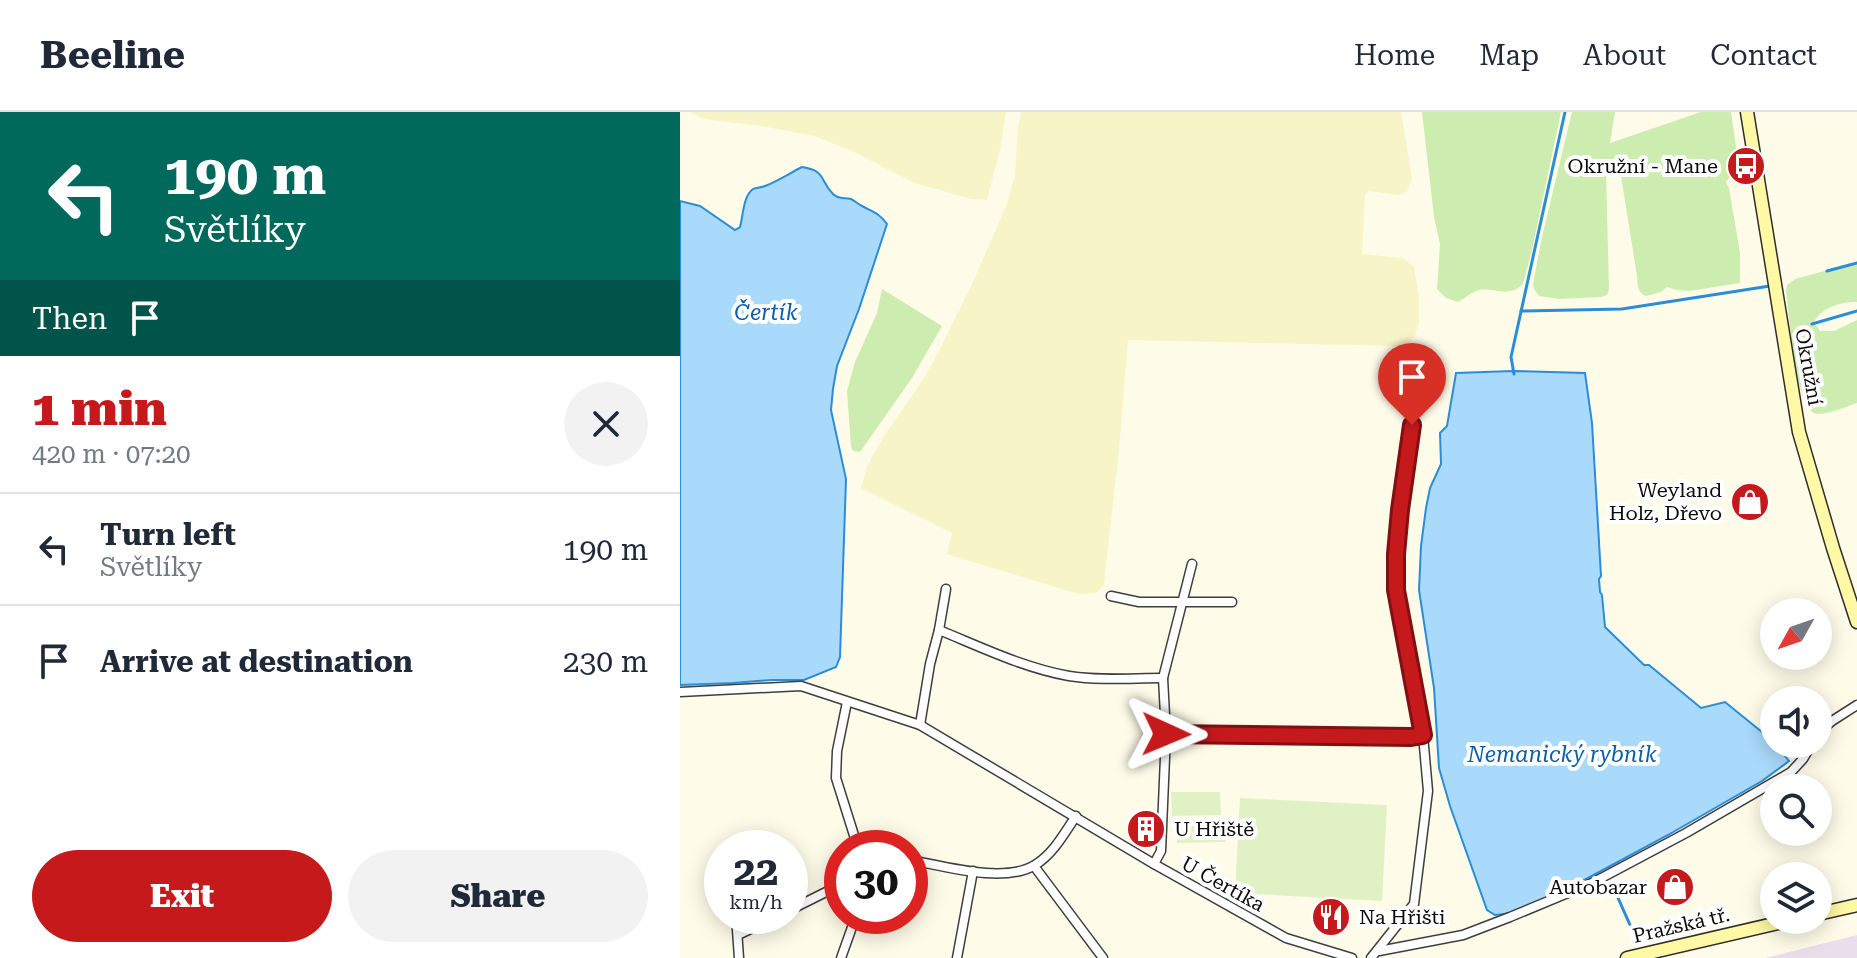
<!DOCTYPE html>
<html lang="en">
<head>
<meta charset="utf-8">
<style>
	body { margin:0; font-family:"Roboto Serif",serif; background:#f2f2f3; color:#1f2937; height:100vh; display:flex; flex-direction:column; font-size:30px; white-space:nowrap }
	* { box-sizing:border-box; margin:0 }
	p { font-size:26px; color:#747a83 }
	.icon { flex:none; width:44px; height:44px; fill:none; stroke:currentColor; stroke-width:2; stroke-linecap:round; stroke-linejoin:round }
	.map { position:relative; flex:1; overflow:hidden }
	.sheet { display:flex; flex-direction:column; background:#fff; width:680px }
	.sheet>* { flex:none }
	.banner { background:#00695c; color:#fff; overflow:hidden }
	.needle { width:52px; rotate:230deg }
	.fabs { position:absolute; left:1080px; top:486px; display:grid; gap:16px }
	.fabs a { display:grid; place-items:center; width:72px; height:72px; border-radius:50%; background:#fff; box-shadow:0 4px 20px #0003; font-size:40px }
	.speed { position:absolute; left:24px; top:718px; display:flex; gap:16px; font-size:40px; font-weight:700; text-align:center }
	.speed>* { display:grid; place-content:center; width:104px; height:104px; border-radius:50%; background:#fff; box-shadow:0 4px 20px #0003; line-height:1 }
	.speed small { font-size:20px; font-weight:400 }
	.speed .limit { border:12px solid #d22; background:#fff; color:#111 }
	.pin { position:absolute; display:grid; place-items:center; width:68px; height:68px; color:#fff; margin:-82px -34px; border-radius:50% 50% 50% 0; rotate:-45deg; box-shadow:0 0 8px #0007 }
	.pin .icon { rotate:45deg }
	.me { position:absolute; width:88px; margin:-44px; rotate:91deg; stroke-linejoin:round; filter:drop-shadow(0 0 6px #0008) }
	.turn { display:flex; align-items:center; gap:28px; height:168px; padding:0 32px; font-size:36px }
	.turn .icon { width:104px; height:104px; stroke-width:2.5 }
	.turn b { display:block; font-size:56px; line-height:68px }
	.then { display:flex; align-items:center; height:76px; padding:0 32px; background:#0003; gap:16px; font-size:30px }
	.round { display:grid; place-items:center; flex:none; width:84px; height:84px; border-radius:42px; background:#f2f2f3 }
	.summary { display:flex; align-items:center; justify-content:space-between; height:136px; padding:0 32px }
	h1 { font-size:48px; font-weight:800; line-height:60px; color:#c5191c }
	.button { display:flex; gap:16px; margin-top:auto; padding:16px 32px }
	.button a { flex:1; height:92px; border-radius:48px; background:#c5191c; color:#fff; font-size:32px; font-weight:800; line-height:92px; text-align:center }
	.button a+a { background:#f2f2f3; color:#1f2937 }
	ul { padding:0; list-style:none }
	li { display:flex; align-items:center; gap:24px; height:112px; padding:0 32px; border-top:2px solid #e0e1e3 }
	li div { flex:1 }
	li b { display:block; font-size:30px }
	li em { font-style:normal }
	header { display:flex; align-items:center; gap:48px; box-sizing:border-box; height:112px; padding:0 40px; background:#fff; border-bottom:2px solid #e0e1e3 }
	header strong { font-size:38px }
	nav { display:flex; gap:44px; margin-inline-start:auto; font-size:28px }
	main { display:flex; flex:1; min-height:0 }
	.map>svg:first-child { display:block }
	.industrial { fill:#eadeeb }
	.farmland { fill:#f7f4c7 }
	.green { fill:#cdecb0 }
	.pitch { fill:#e0f2c3 }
	.water { fill:#a9dafb; stroke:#2b8dd7; stroke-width:2 }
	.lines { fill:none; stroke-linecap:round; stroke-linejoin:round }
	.stream { stroke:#2b8dd7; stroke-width:3 }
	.minor-casing { stroke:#3e3e3e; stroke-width:11 }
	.secondary-casing { stroke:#2d2d2d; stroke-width:15 }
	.minor { stroke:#fff; stroke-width:8 }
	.secondary { stroke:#fff8a4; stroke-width:12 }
	.route-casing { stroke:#801012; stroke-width:20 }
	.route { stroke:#c5191c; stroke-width:14 }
	.labels { text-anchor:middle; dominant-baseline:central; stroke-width:8; stroke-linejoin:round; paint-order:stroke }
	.poi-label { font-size:20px; fill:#0b0b0b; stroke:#fff; text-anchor:end }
	.street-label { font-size:20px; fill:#0b0b0b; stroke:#fff }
	.water-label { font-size:22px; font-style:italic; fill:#0c5da5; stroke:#fff }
</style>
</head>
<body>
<header>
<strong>Beeline</strong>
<nav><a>Home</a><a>Map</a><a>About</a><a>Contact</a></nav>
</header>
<main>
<section class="sheet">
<div class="banner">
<div class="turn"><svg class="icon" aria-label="left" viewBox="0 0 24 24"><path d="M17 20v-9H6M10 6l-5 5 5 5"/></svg><div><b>190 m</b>Světlíky</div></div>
<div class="then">Then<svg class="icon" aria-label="arrive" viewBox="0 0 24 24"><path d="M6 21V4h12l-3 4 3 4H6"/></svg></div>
</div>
<div class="summary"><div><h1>1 min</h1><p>420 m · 07:20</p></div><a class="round"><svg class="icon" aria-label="close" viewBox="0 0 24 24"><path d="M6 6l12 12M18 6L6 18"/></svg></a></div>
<ul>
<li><svg class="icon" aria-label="left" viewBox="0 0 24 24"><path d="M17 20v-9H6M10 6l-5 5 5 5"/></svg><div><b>Turn left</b><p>Světlíky</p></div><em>190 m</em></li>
<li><svg class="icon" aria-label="arrive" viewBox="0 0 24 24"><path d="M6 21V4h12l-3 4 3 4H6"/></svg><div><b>Arrive at destination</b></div><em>230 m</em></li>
</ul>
<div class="button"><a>Exit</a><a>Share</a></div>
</section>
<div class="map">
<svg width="1177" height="846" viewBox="0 0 1177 846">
	<rect width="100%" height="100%" fill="#fffbe9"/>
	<polygon class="industrial" points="1177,823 1177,846 1085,846"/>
	<g class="farmland">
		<polygon points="10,0 326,0 320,38 307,88 291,87 235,71 172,39 134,24 82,14 23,7"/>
		<polygon points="341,0 721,0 732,67 727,80 719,83 688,79 685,83 682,142 723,146 734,155 739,185 739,211 735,224 729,231 716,234 448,228 439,338 424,472 416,481 399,482 388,479 267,442 272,421 181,376 187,355 193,343 206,321 242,269 257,243 293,170 327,92 335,63 338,16"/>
	</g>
	<g class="green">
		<path d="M742,0H881L852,138L843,172C827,188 812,173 796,179C790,181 784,187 778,190L766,186L757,177L760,132L754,105Z"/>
		<path d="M892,0H935L930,31L1021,0H1051L1059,56C1057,63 1048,64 1046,71L1049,76L1060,141V171L1009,179L996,178L987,175L981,180L966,184C957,180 958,174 957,164L941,64L939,59L932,56L926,59L929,178L927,183L921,185L879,187L859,184L854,177L853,172L862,125Z"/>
		<path d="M1177,150V190C1161,190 1142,195 1134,210L1140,219H1154L1177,208V291C1168,294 1143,305 1134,301C1115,292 1109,201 1106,179L1107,173L1115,167Z"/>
		<polygon points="202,177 262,214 232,266 180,340 173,339 171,334 167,279 175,250 197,201"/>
	</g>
	<g class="pitch">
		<polygon points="491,680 540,680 541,703 492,704"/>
		<polygon points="560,686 707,693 702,789 555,781"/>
		<polygon points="545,707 546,730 497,731 497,708"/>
	</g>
	<g class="water">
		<path d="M122,55C147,59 139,68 153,82C159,88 164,85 171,87C175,89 178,92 182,94C193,100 199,101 207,112L179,197L157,254L153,277L151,298L166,367L160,545L156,555L124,568H91L53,571L0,573V89L20,94L55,118L60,115C63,105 63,84 73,77C74,76 83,75 85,74C98,69 110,61 122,55Z"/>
		<polygon points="833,259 905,261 912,311 921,464 919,467 920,480 922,483 925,515 964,553 969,553 1021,596 1045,590 1093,629 1109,649 1082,669 988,723 882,780 833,801 815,803 807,798 770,694 759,656 754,576 739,478 741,434 746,396 750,376 761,352 760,321 767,314 776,261"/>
	</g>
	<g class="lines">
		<g class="stream">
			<polyline points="1147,159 1177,151"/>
			<polyline points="841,199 942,197 1090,174"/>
			<polyline points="1132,212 1177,199"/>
			<polyline points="834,262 831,245 885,0"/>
			<polyline points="935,779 954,822"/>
		</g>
		<g class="minor-casing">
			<g id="minor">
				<polyline points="431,484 459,490 552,490"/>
				<path d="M259,518C301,535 344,556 389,564C420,569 452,566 483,566"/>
				<polyline points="0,580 121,574 240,613 474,752 606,826 672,846"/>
				<polyline points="167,590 157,639 156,666 178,736"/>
				<polyline points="240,613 250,552 259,518 266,477"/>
				<polyline points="1138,621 1152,609 1177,593"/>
				<polyline points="486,622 731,625 743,623"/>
				<path d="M230,748C264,754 324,772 355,753C373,742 384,722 396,704"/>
				<polyline points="474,752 481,739 486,622 483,566 512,452"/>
				<polyline points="354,754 423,846"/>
				<polyline points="110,798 162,772"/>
				<polyline points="56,804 59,846"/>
				<polyline points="58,823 98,804"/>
				<polyline points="699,839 783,823 830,805 912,771 1006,721 1111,660 1123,647 1132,632"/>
				<polyline points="161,846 176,804"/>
				<polyline points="277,846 293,759"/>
				<polyline points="691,846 734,792 748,679 743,623 716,478 716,442 722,376 736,286"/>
			</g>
		</g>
		<g class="secondary-casing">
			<g id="secondary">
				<polyline points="1067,0 1119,320 1153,436 1177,510"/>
				<polyline points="1138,802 1177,793"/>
				<polyline points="947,846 1111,808"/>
			</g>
		</g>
		<use href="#minor" class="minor"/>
		<use href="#secondary" class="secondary"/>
	</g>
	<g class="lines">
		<g class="route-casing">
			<polyline id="route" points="486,622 731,625 743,623 716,478 716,442 720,398 732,313"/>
		</g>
		<use href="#route" class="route"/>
	</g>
	<defs>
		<g id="bus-disc" transform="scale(2)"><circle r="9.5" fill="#c5191c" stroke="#fff"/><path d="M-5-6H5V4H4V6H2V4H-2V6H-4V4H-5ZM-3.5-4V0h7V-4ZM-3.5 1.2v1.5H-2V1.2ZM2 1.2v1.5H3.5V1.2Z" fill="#fff"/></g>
		<g id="shop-disc" transform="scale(2)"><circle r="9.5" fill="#c5191c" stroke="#fff"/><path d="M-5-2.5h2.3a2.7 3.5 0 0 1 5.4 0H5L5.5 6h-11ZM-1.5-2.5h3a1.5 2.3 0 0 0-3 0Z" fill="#fff"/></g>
		<g id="building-disc" transform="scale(2)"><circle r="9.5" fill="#c5191c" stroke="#fff"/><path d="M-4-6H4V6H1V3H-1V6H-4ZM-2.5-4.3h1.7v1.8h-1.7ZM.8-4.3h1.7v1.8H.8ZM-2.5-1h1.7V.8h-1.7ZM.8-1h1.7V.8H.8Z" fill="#fff"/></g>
		<g id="restaurant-disc" transform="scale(2)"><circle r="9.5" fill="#c5191c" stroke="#fff"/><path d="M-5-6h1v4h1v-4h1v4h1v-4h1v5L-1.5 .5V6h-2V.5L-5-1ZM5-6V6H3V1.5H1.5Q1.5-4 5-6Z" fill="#fff"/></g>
	</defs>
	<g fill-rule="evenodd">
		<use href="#bus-disc" x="1066" y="54"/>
		<use href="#shop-disc" x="1070" y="390"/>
		<use href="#building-disc" x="466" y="717"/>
		<use href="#shop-disc" x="995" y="775"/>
		<use href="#restaurant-disc" x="651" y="805"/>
	</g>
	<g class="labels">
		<g class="poi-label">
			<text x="1038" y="54">Okružní - Mane</text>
			<text x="1042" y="378">Weyland<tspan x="1042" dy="23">Holz, Dřevo</tspan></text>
			<text x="494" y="717" text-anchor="start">U Hřiště</text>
			<text x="967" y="775">Autobazar</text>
			<text x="679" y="805" text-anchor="start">Na Hřišti</text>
		</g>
		<g class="street-label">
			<text transform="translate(1129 255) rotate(80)">Okružní</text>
			<text transform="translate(543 772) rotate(29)">U Čertíka</text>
			<text transform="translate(1001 813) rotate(-13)">Pražská tř.</text>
		</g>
		<g class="water-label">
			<text x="86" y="200">Čertík</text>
			<text x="882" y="642">Nemanický rybník</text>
		</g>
	</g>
</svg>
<div class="fabs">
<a><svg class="needle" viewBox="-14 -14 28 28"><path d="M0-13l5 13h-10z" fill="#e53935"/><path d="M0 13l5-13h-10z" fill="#747a83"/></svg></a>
<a><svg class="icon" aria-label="sound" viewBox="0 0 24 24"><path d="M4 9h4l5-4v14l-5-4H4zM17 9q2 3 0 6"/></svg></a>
<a><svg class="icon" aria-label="search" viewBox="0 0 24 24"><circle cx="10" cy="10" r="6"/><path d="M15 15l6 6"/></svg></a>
<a><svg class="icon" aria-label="layers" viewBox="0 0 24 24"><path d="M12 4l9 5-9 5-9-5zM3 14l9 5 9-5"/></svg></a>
</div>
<div class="speed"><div>22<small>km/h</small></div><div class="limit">30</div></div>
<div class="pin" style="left:732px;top:313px;background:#d93025"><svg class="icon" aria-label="arrive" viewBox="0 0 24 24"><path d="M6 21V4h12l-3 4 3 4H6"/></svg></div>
<svg class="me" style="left:486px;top:622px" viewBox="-20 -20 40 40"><path d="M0-17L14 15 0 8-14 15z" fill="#c5191c" stroke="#fff" stroke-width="4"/></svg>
</div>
</main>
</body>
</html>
